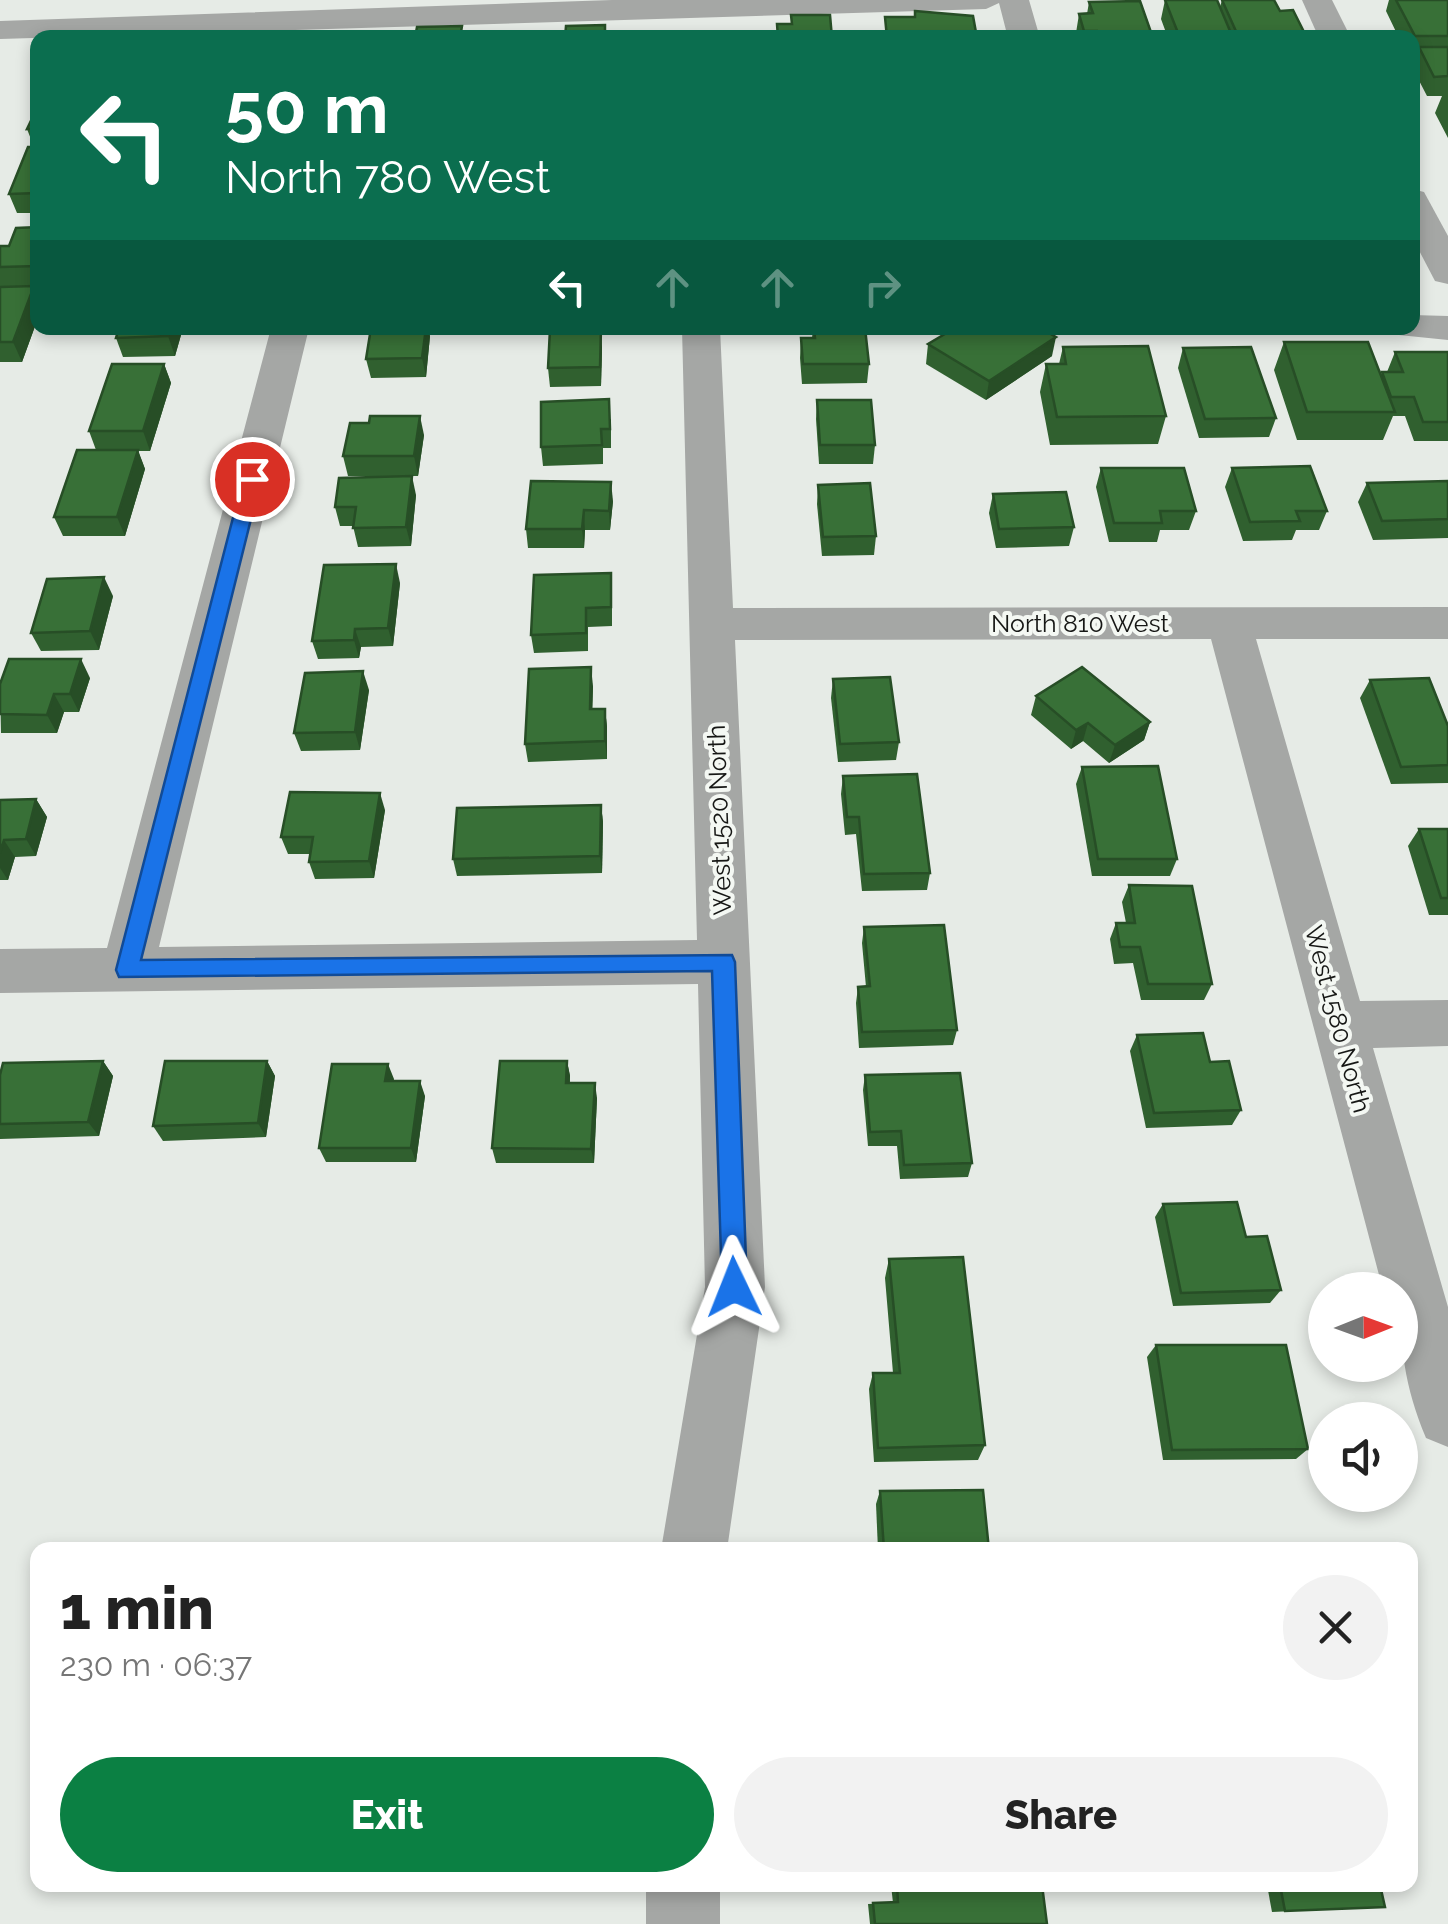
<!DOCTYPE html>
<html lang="en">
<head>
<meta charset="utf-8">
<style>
	body { margin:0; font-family:Raleway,sans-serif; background:#f2f2f2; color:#222; height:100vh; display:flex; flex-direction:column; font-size:38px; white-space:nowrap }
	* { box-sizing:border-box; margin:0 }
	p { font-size:32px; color:#767676 }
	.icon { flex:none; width:55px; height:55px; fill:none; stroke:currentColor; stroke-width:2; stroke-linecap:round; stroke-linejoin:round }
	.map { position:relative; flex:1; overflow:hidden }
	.drawer { position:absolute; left:30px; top:1542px; width:1388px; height:350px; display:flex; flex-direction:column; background:#fff; border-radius:20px; box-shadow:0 5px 15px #0003 }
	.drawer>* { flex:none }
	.guide { position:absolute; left:30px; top:30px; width:1390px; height:305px; border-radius:20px; box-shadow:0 5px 15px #0003; background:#0b6e4f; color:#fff; overflow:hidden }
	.needle { width:65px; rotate:89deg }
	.controls { position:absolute; left:1308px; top:1272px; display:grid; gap:20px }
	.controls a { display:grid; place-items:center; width:110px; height:110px; border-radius:50%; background:#fff; box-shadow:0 5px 15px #0003; font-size:50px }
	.pin { position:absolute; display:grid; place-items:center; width:85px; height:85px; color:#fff; margin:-42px; border:5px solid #fff; border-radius:50%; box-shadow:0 2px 10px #0007 }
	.me { position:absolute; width:110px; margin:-55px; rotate:358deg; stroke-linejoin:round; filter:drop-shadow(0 0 8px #0008) }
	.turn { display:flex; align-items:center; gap:35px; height:210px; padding:0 30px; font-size:45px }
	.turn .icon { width:130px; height:130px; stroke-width:2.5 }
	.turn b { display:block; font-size:70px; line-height:85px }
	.lanes { display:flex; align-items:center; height:95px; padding:0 30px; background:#0003; justify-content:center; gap:50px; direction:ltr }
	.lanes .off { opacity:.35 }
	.round { display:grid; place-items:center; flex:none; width:105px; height:105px; border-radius:52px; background:#f2f2f2 }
	.summary { display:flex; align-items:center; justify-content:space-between; height:170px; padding:0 30px }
	h1 { font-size:60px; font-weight:800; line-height:75px }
	.cta { display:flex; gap:20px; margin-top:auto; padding:20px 30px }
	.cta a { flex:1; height:115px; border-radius:60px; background:#0b8043; color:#fff; font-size:40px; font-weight:800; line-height:115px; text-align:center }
	.cta a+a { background:#f2f2f2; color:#222 }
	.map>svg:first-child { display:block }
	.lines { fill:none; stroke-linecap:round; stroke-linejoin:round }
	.minor { fill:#a5a7a5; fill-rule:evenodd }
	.wall { fill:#30602f }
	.shaded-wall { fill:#274e26 }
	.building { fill:#387037; stroke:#274e26; stroke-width:2.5 }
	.route { fill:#1a73e8; stroke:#114b97; stroke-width:2.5 }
	.labels { text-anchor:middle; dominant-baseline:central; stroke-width:8; stroke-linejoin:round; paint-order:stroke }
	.street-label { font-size:25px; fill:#161715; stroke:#f4f8f3 }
</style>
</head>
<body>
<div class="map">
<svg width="1448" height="1924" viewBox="0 0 1448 1924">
	<rect width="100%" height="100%" fill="#e6ebe6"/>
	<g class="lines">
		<g class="minor">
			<polygon points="612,0 1029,0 1040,38 1008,38 999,3 986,9 0,39 0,21"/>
			<polygon points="1302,0 1332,0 1351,38 1319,38"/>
			<polygon points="1412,189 1424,192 1448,236 1448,284 1435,281 1412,237"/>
			<polygon points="1412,315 1448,316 1448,340 1399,335 1393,328 1412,328"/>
			<path d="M271,328H309L159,947L697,940L682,328H720L733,608L1448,607V639H1256L1360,1001L1448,1000V1046L1373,1048L1448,1307V1447L1426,1438C1404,1385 1400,1347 1400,1290H1383L1211,639L735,640L765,1287L727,1550H661L705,1287L698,984L0,993V949L107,948Z"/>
			<rect x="646" y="1885" width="74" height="39"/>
		</g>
	</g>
	<g class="wall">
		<polygon points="1165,0 1220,7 1222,0 1274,0 1280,11 1305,34 1303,38 1168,38 1161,19"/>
		<polygon points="1389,0 1448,0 1448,138 1435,113 1442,96 1427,96 1412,67 1416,56 1412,56 1412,38 1399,38 1386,11"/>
		<polygon points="1089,2 1153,38 1077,38 1076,33 1079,14 1087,14"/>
		<polygon points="38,106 38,213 17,213 9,194 34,147 27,129"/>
		<polygon points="38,227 38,286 34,286 38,294 38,318 22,362 0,362 0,246 9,246"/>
		<polygon points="119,328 183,328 175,356 123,357 116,338"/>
		<polygon points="813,328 865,328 869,364 867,383 802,384 800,358 801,338 812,338"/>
		<polygon points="430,336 426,377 371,378 366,359"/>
		<polygon points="1284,342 1381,375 1382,372 1387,372 1395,352 1448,352 1448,441 1414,441 1405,416 1393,416 1383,440 1297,440 1274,370"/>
		<polygon points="928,344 1052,356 986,400 926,364"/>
		<polygon points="602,347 601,386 550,387 548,368"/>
		<polygon points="1063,347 1166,416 1158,444 1050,445 1040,392 1046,364 1059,364"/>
		<polygon points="1183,348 1276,418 1269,437 1199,438 1178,368"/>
		<polygon points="164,364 171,383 150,451 138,451 145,469 125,536 63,536 54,517 96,450 89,431"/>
		<polygon points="817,400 875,445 873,464 819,464 816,419"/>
		<polygon points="611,419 611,448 603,448 603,464 543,466 541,447"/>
		<polygon points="424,435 418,476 348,476 343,456"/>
		<polygon points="1101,468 1196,511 1189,530 1160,530 1157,542 1109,542 1096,487"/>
		<polygon points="1232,468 1327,511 1319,530 1296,530 1292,540 1243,541 1225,487"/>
		<polygon points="1448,481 1448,538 1373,540 1358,502 1367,483"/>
		<polygon points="818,485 876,536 874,555 822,556 817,504"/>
		<polygon points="993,494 1074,527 1069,546 996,548 989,513"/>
		<polygon points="416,495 411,546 358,547 353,526 340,526 335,507"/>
		<polygon points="613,501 610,530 585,530 584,548 528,548 526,529"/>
		<polygon points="400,583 393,646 361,647 359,658 318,659 312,641"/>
		<polygon points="612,592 612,626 588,627 588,651 534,653 531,635"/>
		<polygon points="113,596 99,650 41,651 31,633"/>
		<polygon points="90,678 79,712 64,712 57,733 1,733 0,684"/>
		<polygon points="833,679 899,742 896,760 838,762 831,698"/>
		<polygon points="1370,680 1448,726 1448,783 1391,784 1360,698"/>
		<polygon points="593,686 592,709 605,709 607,727 607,759 528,762 525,744"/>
		<polygon points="369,690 360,750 301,751 294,733"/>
		<polygon points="1036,696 1150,722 1144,740 1109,763 1083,741 1071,749 1031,715"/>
		<polygon points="1082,767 1177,859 1170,876 1092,876 1076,784"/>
		<polygon points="843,776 930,873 927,890 862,891 856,834 845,835 841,794"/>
		<polygon points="36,799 47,817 36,856 15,857 8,880 0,880 0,800"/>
		<polygon points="601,805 603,822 602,873 457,876 453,859"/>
		<polygon points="385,810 374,878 315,879 309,862 310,854 288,854 281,837"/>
		<polygon points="1419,829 1448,829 1448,915 1429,915 1408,846"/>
		<polygon points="1129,885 1212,984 1204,1000 1141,1000 1133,963 1114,964 1110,939 1116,923 1126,923 1122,902"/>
		<polygon points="864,927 957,1030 953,1045 859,1048 856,1003 858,987 866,987 862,943"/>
		<polygon points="1137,1035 1210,1062 1241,1110 1232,1125 1146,1128 1130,1051"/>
		<polygon points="103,1061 113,1076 99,1136 0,1139 0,1075"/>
		<polygon points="267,1061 275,1076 266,1137 163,1141 153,1126"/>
		<polygon points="567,1061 570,1076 570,1083 597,1098 594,1163 496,1163 492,1148"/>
		<polygon points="865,1075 972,1163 968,1177 900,1179 897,1146 868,1146 863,1090"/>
		<polygon points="394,1079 393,1081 425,1096 416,1162 326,1162 319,1148"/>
		<polygon points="1163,1204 1246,1237 1281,1290 1270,1303 1173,1306 1155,1217"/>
		<polygon points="889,1259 985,1445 978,1460 874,1462 869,1389 873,1373 893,1373 885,1278"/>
		<polygon points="1156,1345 1308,1449 1296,1459 1163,1460 1147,1357"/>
		<polygon points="880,1491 989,1550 878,1550 876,1504"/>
		<polygon points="891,1885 1042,1885 1047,1924 870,1924 868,1904 893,1903"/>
		<polygon points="1267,1885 1380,1885 1385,1907 1272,1912"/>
	</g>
	<g class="shaded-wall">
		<polygon points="34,286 38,294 38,318 22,362 13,342"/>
		<polygon points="171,328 183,328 175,356 168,336"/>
		<polygon points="426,328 429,328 430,336 426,377 422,358"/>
		<polygon points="601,328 602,347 601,386 600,367"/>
		<polygon points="1056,337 1052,356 986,400 989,381"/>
		<polygon points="164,364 171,383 150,451 143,431"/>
		<polygon points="420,416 424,435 418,476 414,456"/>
		<polygon points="138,450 145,469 125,536 117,517"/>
		<polygon points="412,476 416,495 411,546 406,527"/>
		<polygon points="611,482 613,501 610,530 609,511"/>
		<polygon points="584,510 585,530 584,548 582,529"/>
		<polygon points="396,564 400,583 393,646 388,628"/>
		<polygon points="104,577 113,596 99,650 90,631"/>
		<polygon points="355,629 361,647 359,658 354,640"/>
		<polygon points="81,659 90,678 79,712 70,694"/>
		<polygon points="591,667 593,686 592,727 590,709"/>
		<polygon points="363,671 369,690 360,750 355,732"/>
		<polygon points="54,694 64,712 57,733 47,715"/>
		<polygon points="605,709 607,727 607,759 605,741"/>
		<polygon points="1150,722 1144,740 1109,763 1115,745"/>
		<polygon points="1088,723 1083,741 1071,749 1076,730"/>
		<polygon points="380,793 385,810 374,878 369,861"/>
		<polygon points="36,799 47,817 36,856 26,839"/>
		<polygon points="601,805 603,822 602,873 600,856"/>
		<polygon points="4,840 15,857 8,880 0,868 0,853"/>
		<polygon points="103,1061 113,1076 99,1136 88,1122"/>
		<polygon points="267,1061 275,1076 266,1137 258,1123"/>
		<polygon points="567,1061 570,1076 568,1098 566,1083"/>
		<polygon points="388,1064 394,1079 391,1096 385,1081"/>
		<polygon points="420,1081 425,1096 416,1162 411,1148"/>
		<polygon points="595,1083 597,1098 594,1163 591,1149"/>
	</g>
	<g class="building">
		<polygon points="1165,0 1217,0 1233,38 1180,38"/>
		<polygon points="1222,0 1274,0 1280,11 1293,10 1305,34 1292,34 1293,38 1239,38"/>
		<polygon points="1396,0 1448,0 1448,36 1415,36"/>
		<polygon points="1140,1 1153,38 1099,38 1097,31 1084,31 1079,14 1093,13 1089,2"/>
		<polygon points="915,11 973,16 977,38 887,38 885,17 915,17"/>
		<polygon points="791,15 830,15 832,38 778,38 777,24 792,24"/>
		<polygon points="605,25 605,37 621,38 565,38 566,26"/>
		<polygon points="462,26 460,38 415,38 417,27"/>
		<polygon points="1419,47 1448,47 1448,76 1434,77"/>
		<polygon points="38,106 38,128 27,129"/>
		<polygon points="28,147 38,147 38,193 9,194"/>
		<polygon points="38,227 38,266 0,267 0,246 9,246 16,228"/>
		<polygon points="34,286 13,342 0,342 0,287"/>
		<polygon points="119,328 171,328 168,336 116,338"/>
		<polygon points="371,328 426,328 422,358 366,359"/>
		<polygon points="601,328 600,367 548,368 550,329"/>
		<polygon points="814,328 865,328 869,364 803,364 801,338 815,338"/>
		<polygon points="955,328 1040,328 1056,337 989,381 928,344"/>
		<polygon points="1284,342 1368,342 1395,412 1307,412"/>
		<polygon points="1148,346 1166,416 1057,417 1046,364 1066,364 1063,347"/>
		<polygon points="1251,347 1276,418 1205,419 1183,348"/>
		<polygon points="1395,352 1448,352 1448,422 1423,422 1414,397 1391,397 1382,372 1403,372"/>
		<polygon points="112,364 164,364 143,431 89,431"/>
		<polygon points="609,399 610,429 601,429 602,445 541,447 541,402"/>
		<polygon points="817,400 871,400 875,445 820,445"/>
		<polygon points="370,416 420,416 414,456 343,456 350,423 369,423"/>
		<polygon points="77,450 138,450 117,517 54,517"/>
		<polygon points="1310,466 1327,511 1296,511 1300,521 1250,522 1232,468"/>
		<polygon points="1101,468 1184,468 1196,511 1160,511 1162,523 1114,523"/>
		<polygon points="412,476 406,527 353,528 356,507 335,507 339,478"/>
		<polygon points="531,481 611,482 609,511 584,510 582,529 526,529"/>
		<polygon points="1448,481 1448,519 1382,521 1367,483"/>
		<polygon points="870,483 876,536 823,537 818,485"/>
		<polygon points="1066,492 1074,527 999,529 993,494"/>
		<polygon points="396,564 388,628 355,629 354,640 312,641 324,565"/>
		<polygon points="611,573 611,607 586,608 586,633 531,635 534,575"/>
		<polygon points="104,577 90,631 31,633 47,579"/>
		<polygon points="9,659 81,659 70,694 54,694 47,715 0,714 0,684"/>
		<polygon points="591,667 590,709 605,709 605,741 525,744 529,669"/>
		<polygon points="1082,667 1150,722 1115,745 1088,723 1076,730 1036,696"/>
		<polygon points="363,671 355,732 294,733 305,673"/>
		<polygon points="890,677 899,742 840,744 833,679"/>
		<polygon points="1429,678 1448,726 1448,765 1401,767 1370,680"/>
		<polygon points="1158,766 1177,859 1098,859 1082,767"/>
		<polygon points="917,774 930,873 864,874 859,817 847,817 843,776"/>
		<polygon points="290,792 380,793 369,861 309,862 313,837 281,837"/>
		<polygon points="36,799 26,839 4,840 0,853 0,800"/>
		<polygon points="601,805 600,856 453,859 457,808"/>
		<polygon points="1419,829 1448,829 1448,898 1441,898"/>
		<polygon points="1129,885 1192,886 1212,984 1148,984 1140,947 1120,947 1116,923 1135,923"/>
		<polygon points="944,925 957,1030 862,1032 858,987 870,986 864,927"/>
		<polygon points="1203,1033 1210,1062 1229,1061 1241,1110 1154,1113 1137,1035"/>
		<polygon points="103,1061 88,1122 0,1124 0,1075 3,1063"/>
		<polygon points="165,1061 267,1061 258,1123 153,1126"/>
		<polygon points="500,1061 567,1061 566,1083 595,1083 591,1149 492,1148"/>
		<polygon points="332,1064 388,1064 385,1081 420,1081 411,1148 319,1148"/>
		<polygon points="960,1073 972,1163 904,1165 901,1131 870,1132 865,1075"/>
		<polygon points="1237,1202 1246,1237 1267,1236 1281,1290 1181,1293 1163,1204"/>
		<polygon points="963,1257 985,1445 878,1448 873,1373 900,1373 889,1259"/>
		<polygon points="1156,1345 1286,1345 1308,1449 1172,1450"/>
		<polygon points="983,1490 989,1550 884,1550 880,1491"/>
		<polygon points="897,1885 1042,1885 1047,1924 875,1924 873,1903 898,1902"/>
		<polygon points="1280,1885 1380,1885 1385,1907 1285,1911"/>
	</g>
	<polygon class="route" points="252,473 261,479 141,960 732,955 735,962 747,1287 744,1296 734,1299 725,1296 722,1287 712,971 119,977 116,970 243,479"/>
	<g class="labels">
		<g class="street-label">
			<text x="1080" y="623">North 810 West</text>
			<text transform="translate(719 820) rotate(-92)">West 1520 North</text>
			<text transform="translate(1338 1019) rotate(75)">West 1580 North</text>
		</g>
	</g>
</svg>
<div class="controls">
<a><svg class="needle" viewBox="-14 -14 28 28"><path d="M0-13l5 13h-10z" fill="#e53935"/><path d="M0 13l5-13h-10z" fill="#767676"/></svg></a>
<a><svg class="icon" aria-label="sound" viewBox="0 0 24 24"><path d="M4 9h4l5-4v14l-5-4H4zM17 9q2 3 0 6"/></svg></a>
</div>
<div class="pin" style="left:252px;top:479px;background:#d93025"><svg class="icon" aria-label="arrive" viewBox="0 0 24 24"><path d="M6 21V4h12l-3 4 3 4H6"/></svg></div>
<svg class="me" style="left:734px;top:1287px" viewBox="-20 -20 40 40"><path d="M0-17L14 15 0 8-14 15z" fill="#1a73e8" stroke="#fff" stroke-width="4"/></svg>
<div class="guide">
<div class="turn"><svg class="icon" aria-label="left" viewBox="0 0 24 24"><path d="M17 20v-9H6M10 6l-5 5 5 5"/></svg><div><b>50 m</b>North 780 West</div></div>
<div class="lanes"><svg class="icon" aria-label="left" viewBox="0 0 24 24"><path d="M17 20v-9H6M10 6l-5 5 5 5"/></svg><svg class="icon off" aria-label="ahead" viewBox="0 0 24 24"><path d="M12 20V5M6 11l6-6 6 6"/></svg><svg class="icon off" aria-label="ahead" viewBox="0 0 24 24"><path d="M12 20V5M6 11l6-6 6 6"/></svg><svg class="icon off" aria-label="right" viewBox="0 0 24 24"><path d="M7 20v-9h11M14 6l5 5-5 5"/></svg></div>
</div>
<section class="drawer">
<div class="summary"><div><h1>1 min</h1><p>230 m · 06:37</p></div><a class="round"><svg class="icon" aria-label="close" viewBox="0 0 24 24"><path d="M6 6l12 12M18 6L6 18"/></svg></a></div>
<div class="cta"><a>Exit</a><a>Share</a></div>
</section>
</div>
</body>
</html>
